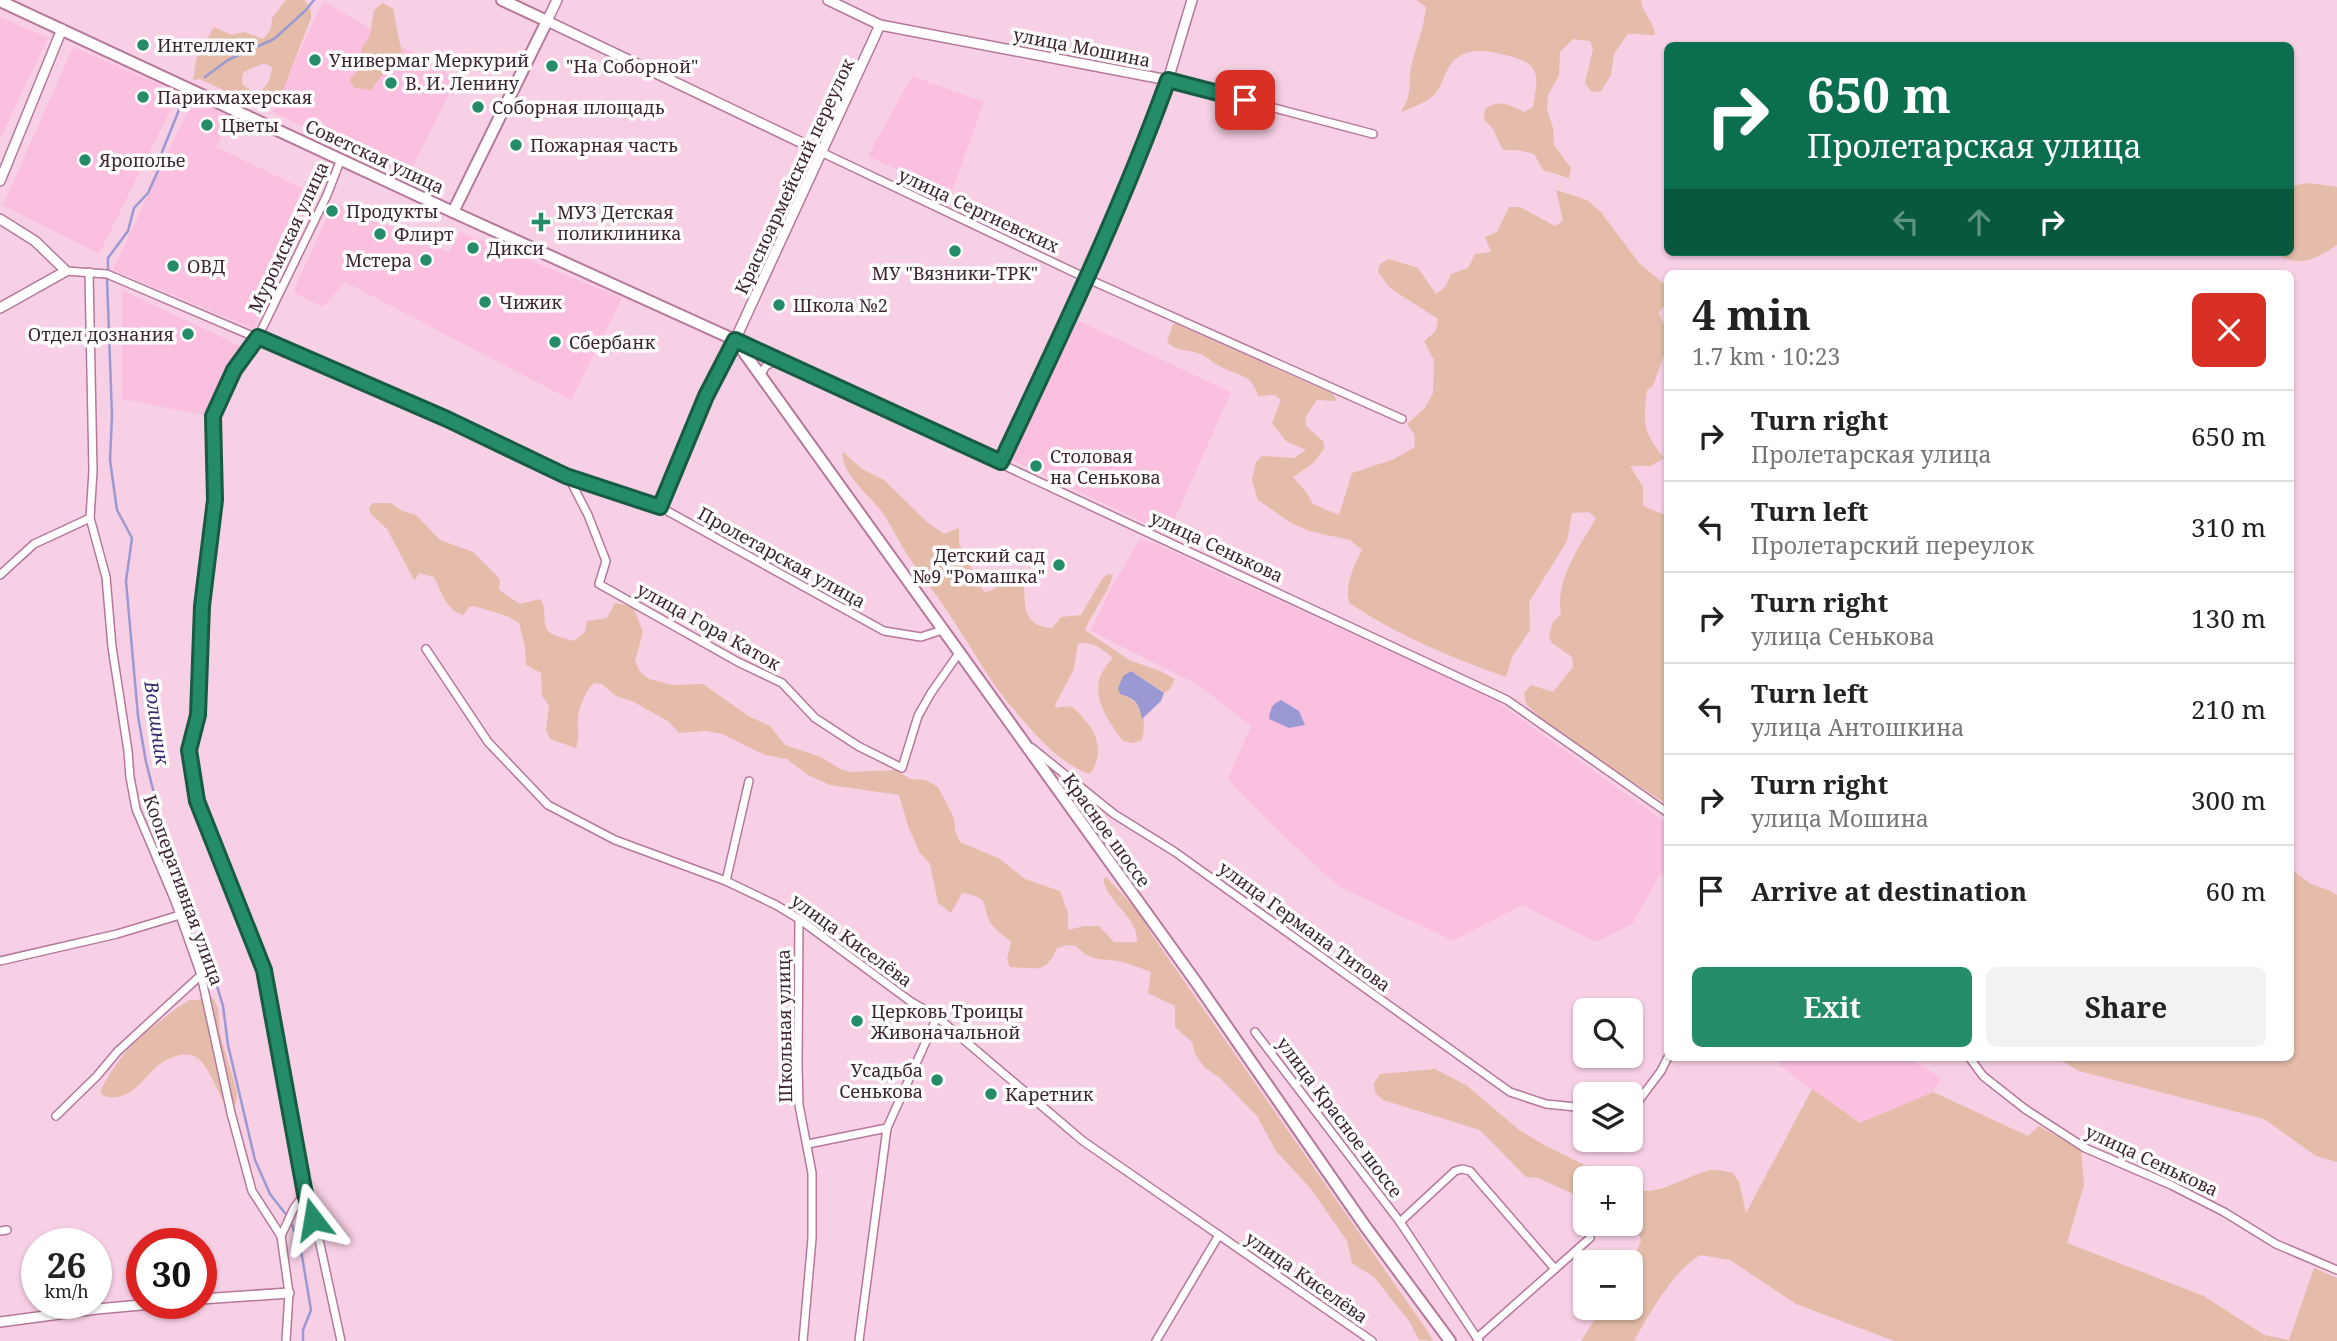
<!DOCTYPE html>
<html lang="en">
<head>
<meta charset="utf-8">
<style>
	body { margin:0; font-family:"Noto Serif",serif; background:#f2f2f2; color:#222; height:100vh; display:flex; flex-direction:column; font-size:26px; white-space:nowrap }
	* { box-sizing:border-box; margin:0 }
	p { font-size:23px; color:#767676 }
	.icon { flex:none; width:38px; height:38px; fill:none; stroke:currentColor; stroke-width:2; stroke-linecap:round; stroke-linejoin:round }
	.map { position:relative; flex:1; overflow:hidden }
	.side { position:absolute; left:1664px; top:270px; width:630px; height:791px; display:flex; flex-direction:column; background:#fff; border-radius:10px; box-shadow:0 2px 5px #0004 }
	.side>* { flex:none }
	.hud { position:absolute; left:1664px; top:42px; width:630px; height:214px; border-radius:10px; box-shadow:0 2px 5px #0004; background:#0b6e4f; color:#fff; overflow:hidden }
	.controls { position:absolute; left:1573px; top:998px; display:grid; gap:14px }
	.controls a { display:grid; place-items:center; width:70px; height:70px; border-radius:10px; background:#fff; box-shadow:0 2px 5px #0004; font-size:35px }
	.speed { position:absolute; left:21px; top:1228px; display:flex; gap:14px; font-size:35px; font-weight:700; text-align:center }
	.speed>* { display:grid; place-content:center; width:91px; height:91px; border-radius:50%; background:#fff; box-shadow:0 2px 5px #0004; line-height:1 }
	.speed small { font-size:18px; font-weight:400 }
	.speed .limit { border:10px solid #d22; background:#fff; color:#111 }
	.pin { position:absolute; display:grid; place-items:center; width:60px; height:60px; color:#fff; margin:-30px; border-radius:14px; box-shadow:0 4px 10px #0006 }
	.me { position:absolute; width:77px; margin:-38px; rotate:346deg; stroke-linejoin:round; filter:drop-shadow(0 0 5px #0008) }
	.turn { display:flex; align-items:center; gap:24px; height:147px; padding:0 28px; font-size:32px }
	.turn .icon { width:91px; height:91px; stroke-width:2.5 }
	.turn b { display:block; font-size:49px; line-height:60px }
	.lanes { display:flex; align-items:center; height:66px; padding:0 28px; background:#0003; justify-content:center; gap:35px; direction:ltr }
	.lanes .off { opacity:.35 }
	.round { display:grid; place-items:center; flex:none; width:74px; height:74px; border-radius:10px; background:#f2f2f2 }
	.headline { display:flex; align-items:center; justify-content:space-between; height:119px; padding:0 28px }
	h1 { font-size:42px; font-weight:700; line-height:52px }
	.action { display:flex; gap:14px; margin-top:auto; padding:14px 28px }
	.action a { flex:1; height:80px; border-radius:10px; background:#248c68; color:#fff; font-size:28px; font-weight:700; line-height:80px; text-align:center }
	.action a+a { background:#f2f2f2; color:#222 }
	ul { padding:0; list-style:none }
	li { display:flex; align-items:center; gap:21px; height:91px; padding:0 28px; border-top:2px solid #e0e0e0 }
	li div { flex:1 }
	li b { display:block; font-size:26px }
	li em { font-style:normal }
	.map>svg:first-child { display:block }
	.built { fill:#fbc0e0 }
	.green { fill:#e4bca9; fill-rule:evenodd }
	.water { fill:#9b99d3 }
	.lines { fill:none; stroke-linecap:round; stroke-linejoin:round }
	.stream { stroke:#9b99d3; stroke-width:2.5 }
	.minor-casing { stroke:#b5789a; stroke-width:10 }
	.tertiary-casing { stroke:#b5789a; stroke-width:12 }
	.secondary-casing { stroke:#b5789a; stroke-width:14 }
	.minor { stroke:#fff; stroke-width:7 }
	.tertiary { stroke:#fff; stroke-width:9 }
	.secondary { stroke:#fff; stroke-width:10 }
	.route-casing { stroke:#175b44; stroke-width:18 }
	.route { stroke:#248c68; stroke-width:12 }
	.poi-dot { fill:#248c68; stroke:#fefefe; stroke-width:2.5 }
	.labels { text-anchor:middle; dominant-baseline:central; stroke-width:7; stroke-linejoin:round; paint-order:stroke }
	.poi-label { font-size:18px; fill:#3e2533; stroke:#fefefe; text-anchor:start }
	.street-label { font-size:18px; fill:#3e2533; stroke:#fefefe }
	.water-label { font-size:19px; font-style:italic; fill:#362c71; stroke:#fefefe }
</style>
</head>
<body>
<div class="map">
<svg width="2337" height="1341" viewBox="0 0 2337 1341">
	<rect width="100%" height="100%" fill="#f8d0e5"/>
	<g class="built">
		<polygon points="323,1 451,75 449,94 407,177 272,112"/>
		<polygon points="0,17 48,38 0,139"/>
		<polygon points="73,47 179,93 99,254 3,205"/>
		<polygon points="912,76 984,102 951,194 868,156"/>
		<polygon points="192,101 231,115 216,147 314,194 254,329 113,270"/>
		<polygon points="334,202 449,252 460,232 622,298 571,400 345,282 323,307 293,292"/>
		<polygon points="122,290 240,346 208,416 122,399"/>
		<polygon points="1072,318 1231,392 1168,534 1008,458"/>
		<polygon points="1139,540 1154,543 1493,699 1668,824 1668,873 1660,874 1633,923 1596,942 1522,905 1453,941 1338,886 1272,825 1228,779 1251,726 1197,684 1091,631 1110,590"/>
		<polygon points="1776,1057 1909,1057 1941,1078 1933,1092 1860,1123 1781,1067"/>
	</g>
	<g class="green">
		<path d="M286,0H305L311,11V18L283,90L273,105L266,107L255,105L200,79L193,80L197,56L214,27L232,35L244,32L263,39L271,29L272,18ZM264,63L272,67C271,79 267,90 255,93L243,85L242,76L244,72Z"/>
		<path d="M1416,0H1641C1642,13 1654,21 1655,35C1644,36 1637,32 1627,35L1614,54L1611,75L1601,91L1592,92L1585,83L1593,49L1590,41L1573,39L1560,52L1559,75L1548,95L1547,109L1553,128L1554,145L1571,168L1569,178L1543,170L1534,154L1517,150H1503L1493,129L1484,119L1485,109C1499,99 1509,104 1524,112L1533,107C1536,85 1544,66 1516,58C1495,52 1466,43 1450,65C1444,74 1442,86 1435,94C1426,103 1413,107 1401,112C1414,92 1407,83 1412,63C1417,44 1424,27 1426,7Z"/>
		<path d="M383,3L393,9C396,21 397,32 400,44C401,50 404,54 405,61L404,62L393,61L371,90L355,88L350,82V79L362,65V48L370,35L374,10Z"/>
		<path d="M2309,183L2337,187V245C2318,258 2296,270 2275,252H2291V186Z"/>
		<path d="M1556,190L1587,200L1600,211L1639,263L1664,284L1668,290L1665,305L1659,312L1668,336V343L1653,386L1647,390C1643,424 1643,432 1664,458L1650,466H1630L1643,487V506L1668,516V805L1608,766L1543,720L1526,704L1524,693L1531,685L1553,692L1573,667L1572,657L1552,643L1549,637L1552,624L1561,613C1555,580 1580,546 1596,518L1589,512L1572,513L1567,541L1529,602L1530,630L1512,657L1506,677C1452,658 1397,635 1349,603C1345,583 1353,568 1362,550L1350,540L1309,531L1291,523L1258,500L1252,480L1256,462L1262,456L1294,458L1306,450L1286,441L1272,423L1281,400L1275,395L1258,396C1251,373 1240,377 1221,367C1214,364 1209,358 1203,355C1190,349 1177,352 1167,342L1173,324H1176L1333,394L1337,401L1317,400L1306,416V426L1324,442V449L1312,464L1293,477L1306,492L1313,504L1339,515L1352,473L1394,459L1415,447L1414,434L1407,424L1425,408L1433,393L1434,360L1424,341L1436,331L1438,319L1390,288L1378,272L1380,264L1389,259L1418,268L1436,294L1446,286L1451,274L1468,268L1475,254L1491,252L1485,237L1497,232L1509,207H1520L1555,226L1563,221Z"/>
		<path d="M843,452L862,469L884,480L927,522L944,534L959,528V545L967,552L969,563L984,592C1001,591 1005,572 1022,568C1029,591 1014,626 1052,628L1061,617L1081,615L1102,579L1108,574L1113,575C1107,595 1093,611 1085,630L1129,660L1160,671L1175,679L1170,689L1164,693L1131,671L1120,694C1143,701 1147,718 1142,740L1133,743L1123,741C1103,714 1084,686 1113,658C1101,648 1094,642 1078,643L1074,669L1055,705L1056,708C1061,707 1067,705 1072,707C1076,710 1081,715 1084,719C1099,734 1103,756 1090,774C1057,763 1032,730 1010,705C988,679 972,648 953,620C939,597 921,577 907,554C897,539 890,522 879,508C867,493 840,472 843,452Z"/>
		<path d="M373,503H391L402,511L416,515L440,540L473,552L500,579L499,590L520,604L540,599C549,609 539,627 552,634C559,637 567,639 574,641L585,632L587,621L607,618L615,603L633,607L643,632L635,661L640,672L649,679L673,685L703,684L750,717L770,726L785,745L821,757L840,769L851,772L896,770L910,779L925,780L938,787L954,818L955,830L960,842L1000,859L1025,879L1060,891L1068,913V930L1084,926H1099L1114,942H1137C1139,918 1107,902 1103,879L1106,877L1137,910L1152,935L1426,1329L1433,1341L1419,1340L1409,1321L1374,1277L1352,1263L1347,1241L1311,1189L1276,1151L1257,1116L1220,1078L1204,1067L1195,1054L1192,1042L1175,1027V1006L1148,993L1151,972C1140,968 1129,963 1118,961C1099,958 1091,962 1076,946L1068,945L1057,948C1045,975 1037,968 1010,967L1007,960L1011,942C1005,937 998,932 993,926C978,906 995,898 962,893L951,913L938,903L930,864L920,853L909,829L899,795L830,785L808,775L787,759L765,755L722,734L706,731L679,733L668,721L632,701L616,696L602,684L594,683C586,690 578,709 578,719C577,731 580,735 576,748L550,739L546,730L549,706L542,696L541,673L526,665L525,646L519,623L507,616L474,606L469,607L463,615C447,611 441,591 434,577L419,573L415,580L413,578L387,529L371,514L369,508Z"/>
		<polygon points="2291,869 2311,884 2328,890 2337,895 2337,1162 2316,1156 2264,1119 2079,1071 2055,1057 2291,1057"/>
		<path d="M206,993L214,999L218,1009L220,1034L237,1092L236,1102L234,1106H228L224,1102C218,1091 208,1067 199,1059C186,1048 164,1059 154,1069C139,1084 128,1102 104,1096L100,1092C120,1051 144,1033 180,1006L189,1000H199Z"/>
		<polygon points="1435,1069 1466,1085 1518,1129 1544,1145 1611,1178 1586,1178 1585,1199 1538,1178 1526,1177 1480,1130 1383,1100 1375,1093 1374,1083 1380,1074"/>
		<path d="M1812,1089L1860,1123L1933,1092L2028,1136L2039,1126L2081,1150L2084,1185L2067,1243L2204,1296L2264,1335L2289,1340L2314,1268L2337,1278V1341H1894L1796,1304L1730,1260L1700,1255C1672,1272 1650,1313 1634,1341H1581L1603,1307H1631V1264L1641,1241L1638,1230L1631,1221V1188C1659,1199 1684,1175 1711,1170C1718,1169 1727,1172 1733,1173L1739,1182L1746,1213Z"/>
	</g>
	<g class="water">
		<path d="M1131,671L1164,693L1161,701L1142,719C1139,703 1136,699 1120,694L1118,688L1123,676Z"/>
		<path d="M1281,700L1299,711L1305,725L1289,728L1269,719C1270,709 1272,704 1281,700Z"/>
	</g>
	<g class="lines">
		<g class="stream">
			<polyline points="205,77 228,60 274,39 305,11 314,0"/>
			<polyline points="108,271 108,258 128,231 134,208 148,193 161,164 162,152 181,105"/>
			<polyline points="107,278 112,416 110,460 117,510 132,538 126,581 138,716 146,762 158,809 203,940 223,1006 228,1045 255,1160 270,1194 288,1217"/>
			<polyline points="291,1223 300,1244 311,1310 303,1330 303,1341"/>
		</g>
		<g class="minor-casing">
			<g id="minor">
				<polyline points="823,153 1088,279 1402,419"/>
				<polyline points="66,271 107,274 447,419 566,476 660,507 884,631 921,637 942,630"/>
				<polyline points="89,272 93,471 90,518 106,577 112,647 128,751 130,777 136,809 175,901 201,975 231,1113 252,1191 281,1236 289,1293 286,1341"/>
				<polyline points="760,375 766,366 778,359"/>
				<polyline points="1001,462 1088,279 1137,163 1168,80 1373,134"/>
				<polyline points="568,476 588,515 606,561 599,584 738,662 782,683 815,718 858,746 902,768 918,716 931,693 959,653"/>
				<polyline points="660,507 706,396 735,340 1507,700 1668,813"/>
				<polyline points="0,575 34,544 90,518"/>
				<polyline points="426,649 488,742 548,805 615,840 726,881 776,905 799,919 910,1001 937,1017 1083,1141 1372,1341"/>
				<polyline points="1032,748 1114,814 1175,852 1510,1092 1546,1104 1586,1108"/>
				<polyline points="726,881 749,781"/>
				<polyline points="799,919 798,1066 799,1105 812,1173 812,1238 803,1341"/>
				<polyline points="0,961 117,934 180,915"/>
				<polyline points="1255,1032 1400,1222 1479,1341"/>
				<polyline points="1969,1057 1983,1076 2025,1109 2085,1148 2171,1185 2224,1212 2276,1244 2337,1270"/>
				<polyline points="1631,1111 1661,1071 1668,1057"/>
				<polyline points="56,1116 97,1076 117,1052 201,975"/>
				<polyline points="808,1144 887,1128"/>
				<polyline points="1400,1222 1455,1171 1462,1169 1470,1171 1555,1269 1477,1338"/>
				<polyline points="0,1231 7,1230"/>
				<polyline points="281,1236 294,1208 305,1194"/>
				<polyline points="1555,1269 1590,1238"/>
				<polyline points="341,1341 320,1244 305,1194 264,970 197,801 189,750 198,715 202,606 215,500 213,416 234,370 258,337 327,195 341,159"/>
				<polyline points="859,1341 887,1128 937,1017"/>
				<polyline points="1156,1341 1219,1235"/>
			</g>
		</g>
		<g class="tertiary-casing">
			<g id="tertiary">
				<polyline points="557,0 547,21 823,153"/>
				<polyline points="828,0 880,25 1168,80 1192,0"/>
				<polyline points="0,181 62,29"/>
				<polyline points="0,219 35,241 66,271 0,308"/>
				<polyline points="735,340 880,25"/>
				<polyline points="201,1299 289,1293"/>
				<polyline points="0,1322 97,1309 152,1304"/>
			</g>
		</g>
		<g class="secondary-casing">
			<g id="secondary">
				<polyline points="0,1 453,212 735,340 1196,982 1365,1226 1450,1341"/>
				<polyline points="453,212 547,21 502,0"/>
			</g>
		</g>
		<use href="#minor" class="minor"/>
		<use href="#tertiary" class="tertiary"/>
		<use href="#secondary" class="secondary"/>
	</g>
	<g class="lines">
		<g class="route-casing">
			<path id="route" d="M313,1219L305,1194L264,970L197,801L189,750L198,715L202,606L215,500L213,416L234,370L258,337L447,419L566,476L660,507L706,396L735,340L1001,462C1061,335 1120,212 1168,80L1245,100"/>
		</g>
		<use href="#route" class="route"/>
	</g>
	<g class="poi-dot">
		<circle cx="143" cy="45" r="7"/>
		<circle cx="315" cy="60" r="7"/>
		<circle cx="552" cy="66" r="7"/>
		<circle cx="391" cy="83" r="7"/>
		<circle cx="143" cy="97" r="7"/>
		<circle cx="478" cy="107" r="7"/>
		<circle cx="207" cy="125" r="7"/>
		<circle cx="516" cy="145" r="7"/>
		<circle cx="85" cy="160" r="7"/>
		<circle cx="332" cy="211" r="7"/>
		<path d="M537.5 211.5h7v7h7v7h-7v7h-7v-7h-7v-7h7z"/>
		<circle cx="380" cy="234" r="7"/>
		<circle cx="473" cy="248" r="7"/>
		<circle cx="955" cy="251" r="7"/>
		<circle cx="426" cy="260" r="7"/>
		<circle cx="173" cy="266" r="7"/>
		<circle cx="485" cy="302" r="7"/>
		<circle cx="779" cy="305" r="7"/>
		<circle cx="188" cy="334" r="7"/>
		<circle cx="555" cy="342" r="7"/>
		<circle cx="1036" cy="466" r="7"/>
		<circle cx="1059" cy="565" r="7"/>
		<circle cx="857" cy="1021" r="7"/>
		<circle cx="937" cy="1080" r="7"/>
		<circle cx="991" cy="1094" r="7"/>
	</g>
	<g class="labels">
		<g class="poi-label">
			<text x="157" y="45">Интеллект</text>
			<text x="329" y="60">Универмаг Меркурий</text>
			<text x="566" y="66">"На Соборной"</text>
			<text x="405" y="83">В. И. Ленину</text>
			<text x="157" y="97">Парикмахерская</text>
			<text x="492" y="107">Соборная площадь</text>
			<text x="221" y="125">Цветы</text>
			<text x="530" y="145">Пожарная часть</text>
			<text x="99" y="160">Ярополье</text>
			<text x="346" y="211">Продукты</text>
			<text x="557" y="212">МУЗ Детская<tspan x="557" dy="21">поликлиника</tspan></text>
			<text x="394" y="234">Флирт</text>
			<text x="487" y="248">Дикси</text>
			<text x="412" y="260" text-anchor="end">Мстера</text>
			<text x="187" y="266">ОВД</text>
			<text x="955" y="273" text-anchor="middle">МУ "Вязники-ТРК"</text>
			<text x="499" y="302">Чижик</text>
			<text x="793" y="305">Школа №2</text>
			<text x="174" y="334" text-anchor="end">Отдел дознания</text>
			<text x="569" y="342">Сбербанк</text>
			<text x="1050" y="456">Столовая<tspan x="1050" dy="21">на Сенькова</tspan></text>
			<text x="1045" y="555" text-anchor="end">Детский сад<tspan x="1045" dy="21">№9 "Ромашка"</tspan></text>
			<text x="871" y="1011">Церковь Троицы<tspan x="871" dy="21">Живоначальной</tspan></text>
			<text x="923" y="1070" text-anchor="end">Усадьба<tspan x="923" dy="21">Сенькова</tspan></text>
			<text x="1005" y="1094">Каретник</text>
		</g>
		<g class="street-label">
			<text transform="translate(1082 47) rotate(11)">улица Мошина</text>
			<text transform="translate(375 156) rotate(25)">Советская улица</text>
			<text transform="translate(794 176) rotate(-65)">Красноармейский переулок</text>
			<text transform="translate(979 210) rotate(25)">улица Сергиевских</text>
			<text transform="translate(288 237) rotate(-65)">Муромская улица</text>
			<text transform="translate(1217 546) rotate(25)">улица Сенькова</text>
			<text transform="translate(782 557) rotate(29)">Пролетарская улица</text>
			<text transform="translate(709 626) rotate(29)">улица Гора Каток</text>
			<text transform="translate(1107 830) rotate(54)">Красное шоссе</text>
			<text transform="translate(184 890) rotate(70)">Кооперативная улица</text>
			<text transform="translate(1305 926) rotate(36)">улица Германа Титова</text>
			<text transform="translate(852 940) rotate(36)">улица Киселёва</text>
			<text transform="translate(784 1026) rotate(-91)">Школьная улица</text>
			<text transform="translate(1340 1117) rotate(53)">улица Красное шоссе</text>
			<text transform="translate(2152 1160) rotate(25)">улица Сенькова</text>
			<text transform="translate(1307 1277) rotate(35)">улица Киселёва</text>
		</g>
		<g class="water-label">
			<text transform="translate(157 723) rotate(82)">Волшник</text>
		</g>
	</g>
</svg>
<div class="controls">
<a><svg class="icon" aria-label="search" viewBox="0 0 24 24"><circle cx="10" cy="10" r="6"/><path d="M15 15l6 6"/></svg></a>
<a><svg class="icon" aria-label="layers" viewBox="0 0 24 24"><path d="M12 4l9 5-9 5-9-5zM3 14l9 5 9-5"/></svg></a>
<a>+</a>
<a>−</a>
</div>
<div class="speed"><div>26<small>km/h</small></div><div class="limit">30</div></div>
<div class="pin" style="left:1245px;top:100px;background:#d93025"><svg class="icon" aria-label="arrive" viewBox="0 0 24 24"><path d="M6 21V4h12l-3 4 3 4H6"/></svg></div>
<svg class="me" style="left:313px;top:1219px" viewBox="-20 -20 40 40"><path d="M0-17L14 15 0 8-14 15z" fill="#248c68" stroke="#fff" stroke-width="4"/></svg>
<div class="hud">
<div class="turn"><svg class="icon" aria-label="right" viewBox="0 0 24 24"><path d="M7 20v-9h11M14 6l5 5-5 5"/></svg><div><b>650 m</b>Пролетарская улица</div></div>
<div class="lanes"><svg class="icon off" aria-label="left" viewBox="0 0 24 24"><path d="M17 20v-9H6M10 6l-5 5 5 5"/></svg><svg class="icon off" aria-label="ahead" viewBox="0 0 24 24"><path d="M12 20V5M6 11l6-6 6 6"/></svg><svg class="icon" aria-label="right" viewBox="0 0 24 24"><path d="M7 20v-9h11M14 6l5 5-5 5"/></svg></div>
</div>
<section class="side">
<div class="headline"><div><h1>4 min</h1><p>1.7 km · 10:23</p></div><a class="round" style="background:#d93025;color:#fff"><svg class="icon" aria-label="close" viewBox="0 0 24 24"><path d="M6 6l12 12M18 6L6 18"/></svg></a></div>
<ul>
<li><svg class="icon" aria-label="right" viewBox="0 0 24 24"><path d="M7 20v-9h11M14 6l5 5-5 5"/></svg><div><b>Turn right</b><p>Пролетарская улица</p></div><em>650 m</em></li>
<li><svg class="icon" aria-label="left" viewBox="0 0 24 24"><path d="M17 20v-9H6M10 6l-5 5 5 5"/></svg><div><b>Turn left</b><p>Пролетарский переулок</p></div><em>310 m</em></li>
<li><svg class="icon" aria-label="right" viewBox="0 0 24 24"><path d="M7 20v-9h11M14 6l5 5-5 5"/></svg><div><b>Turn right</b><p>улица Сенькова</p></div><em>130 m</em></li>
<li><svg class="icon" aria-label="left" viewBox="0 0 24 24"><path d="M17 20v-9H6M10 6l-5 5 5 5"/></svg><div><b>Turn left</b><p>улица Антошкина</p></div><em>210 m</em></li>
<li><svg class="icon" aria-label="right" viewBox="0 0 24 24"><path d="M7 20v-9h11M14 6l5 5-5 5"/></svg><div><b>Turn right</b><p>улица Мошина</p></div><em>300 m</em></li>
<li><svg class="icon" aria-label="arrive" viewBox="0 0 24 24"><path d="M6 21V4h12l-3 4 3 4H6"/></svg><div><b>Arrive at destination</b></div><em>60 m</em></li>
</ul>
<div class="action"><a>Exit</a><a>Share</a></div>
</section>
</div>
</body>
</html>
